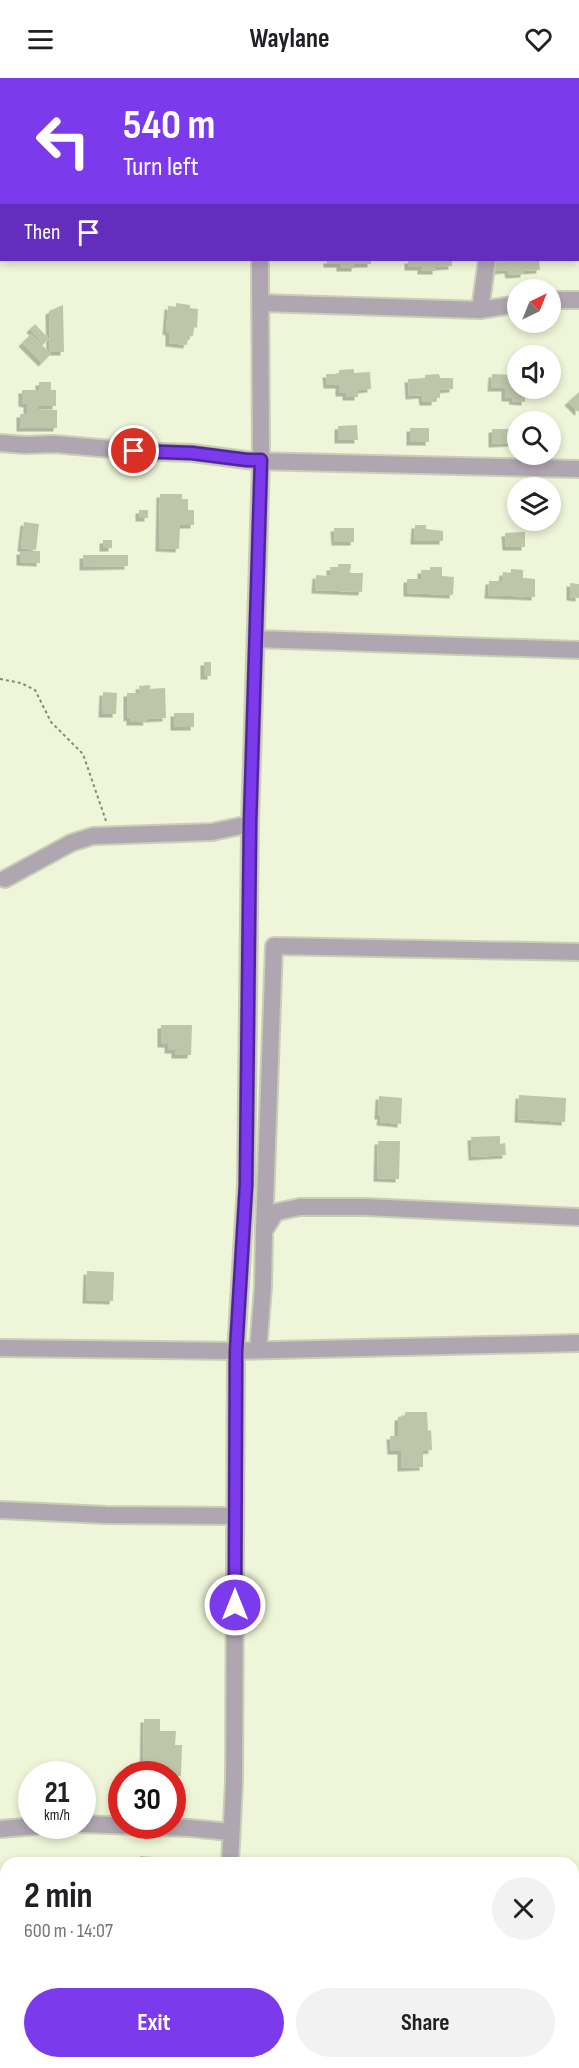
<!DOCTYPE html>
<html lang="en">
<head>
<meta charset="utf-8">
<style>
	body { margin:0; font-family:"Sofia Sans Condensed",sans-serif; background:#f2f2f2; color:#202124; height:100vh; display:flex; flex-direction:column; font-size:22px; white-space:nowrap }
	* { box-sizing:border-box; margin:0 }
	p { font-size:20px; color:#757577 }
	.icon { flex:none; width:33px; height:33px; fill:none; stroke:currentColor; stroke-width:2; stroke-linecap:round; stroke-linejoin:round }
	.map { position:relative; flex:1; overflow:hidden }
	.side { position:absolute; left:0px; top:1779px; width:579px; height:212px; display:flex; flex-direction:column; background:#fff; border-radius:18px 18px 0 0; box-shadow:0 3px 9px #0003 }
	.side>* { flex:none }
	.top-card { position:absolute; left:0px; top:0px; width:579px; height:183px; box-shadow:0 3px 9px #0003; background:#7c3aed; color:#fff; overflow:hidden }
	.needle { width:39px; rotate:43deg }
	.fabs { position:absolute; left:507px; top:201px; display:grid; gap:12px }
	.fabs a { display:grid; place-items:center; width:54px; height:54px; border-radius:50%; background:#fff; box-shadow:0 3px 9px #0003; font-size:30px }
	.speed { position:absolute; left:18px; top:1683px; display:flex; gap:12px; font-size:30px; font-weight:700; text-align:center }
	.speed>* { display:grid; place-content:center; width:78px; height:78px; border-radius:50%; background:#fff; box-shadow:0 3px 9px #0003; line-height:1 }
	.speed small { font-size:15px; font-weight:400 }
	.speed .limit { border:9px solid #d22; background:#fff; color:#111 }
	.pin { position:absolute; display:grid; place-items:center; width:51px; height:51px; color:#fff; margin:-26px; border:3px solid #fff; border-radius:50%; box-shadow:0 2px 6px #0007 }
	.me { position:absolute; width:66px; margin:-33px; rotate:0deg; stroke-linejoin:round; filter:drop-shadow(0 0 4px #0008) }
	.turn { display:flex; align-items:center; gap:21px; height:126px; padding:0 24px; font-size:27px }
	.turn .icon { width:78px; height:78px; stroke-width:2.5 }
	.turn b { display:block; font-size:42px; line-height:51px }
	.then { display:flex; align-items:center; height:57px; padding:0 24px; background:#0003; gap:12px; font-size:22px }
	.round { display:grid; place-items:center; flex:none; width:63px; height:63px; border-radius:32px; background:#f2f2f2 }
	.overview { display:flex; align-items:center; justify-content:space-between; height:102px; padding:0 24px }
	h1 { font-size:36px; font-weight:700; line-height:45px }
	.button { display:flex; gap:12px; margin-top:auto; padding:12px 24px }
	.button a { flex:1; height:69px; border-radius:36px; background:#7c3aed; color:#fff; font-size:24px; font-weight:700; line-height:69px; text-align:center }
	.button a+a { background:#f2f2f2; color:#202124 }
	header { display:flex; justify-content:space-between; align-items:center; height:78px; padding:0 24px; background:#fff; font-size:27px; font-weight:700 }
	.map>svg:first-child { display:block }
	.building { fill:#bec6a9; filter:url(#shadow) }
	.lines { fill:none; stroke-linecap:round; stroke-linejoin:round }
	.minor-casing { stroke:#c9cfb5; stroke-width:20 }
	.path { stroke:#848975; stroke-width:2; stroke-dasharray:3 3; stroke-linecap:butt }
	.minor { stroke:#b0a6b1; stroke-width:16 }
	.route-casing { stroke:#51269a; stroke-width:15 }
	.route { stroke:#7c3aed; stroke-width:10 }
</style>
</head>
<body>
<header><svg class="icon" aria-label="menu" viewBox="0 0 24 24"><path d="M4 6h16M4 12h16M4 18h16"/></svg>Waylane<svg class="icon" aria-label="heart" viewBox="0 0 24 24"><path d="M12 20l-8-8c-3-5 5-10 8-4 3-6 11-1 8 4z"/></svg></header>
<div class="map">
<svg width="579" height="1990" viewBox="0 0 579 1990">
	<defs>
		<filter id="shadow"><feDropShadow dx="-3.5" dy="3.5" stdDeviation="0" flood-color="#0004"/></filter>
	</defs>
	<rect width="100%" height="100%" fill="#eef5d8"/>
	<g class="building">
		<polygon points="327,182 371,182 371,186 355,186 355,190 340,190 340,186 327,186"/>
		<polygon points="408,182 452,182 452,188 436,189 436,193 421,193 421,189 408,189"/>
		<polygon points="496,182 539,182 540,192 524,193 524,196 509,197 508,192 496,193"/>
		<polygon points="176,225 190,227 190,230 198,231 197,250 194,249 193,258 188,259 187,267 169,265 169,254 166,253 168,228 176,229"/>
		<polygon points="63,227 64,274 50,274 49,233"/>
		<polygon points="35,246 49,261 43,266 30,251"/>
		<polygon points="31,256 51,276 42,285 22,265"/>
		<polygon points="354,291 354,295 370,294 371,311 358,312 358,319 346,319 346,315 339,315 339,307 327,307 326,296 339,296 339,292"/>
		<polygon points="439,296 440,300 453,300 453,311 440,312 440,320 435,320 435,324 423,324 422,317 409,318 408,301 425,300 425,297"/>
		<polygon points="492,296 518,297 518,310 538,310 538,316 525,315 525,324 512,323 513,320 505,320 505,310 491,310"/>
		<polygon points="39,304 51,304 51,312 56,312 56,328 38,328 38,331 57,332 57,350 20,350 20,336 27,336 27,326 22,325 22,312 39,312"/>
		<polygon points="579,314 579,333 578,334 568,324"/>
		<polygon points="357,347 358,362 338,362 338,348"/>
		<rect x="410" y="350" width="19" height="14"/>
		<polygon points="492,351 511,351 512,365 492,366"/>
		<polygon points="160,416 182,416 182,421 188,421 188,432 194,432 194,447 180,447 179,471 159,470"/>
		<rect x="139" y="432" width="9" height="8"/>
		<polygon points="24,444 39,446 36,472 21,470"/>
		<polygon points="415,447 426,447 426,451 443,453 443,463 414,463"/>
		<polygon points="334,450 354,450 354,464 335,464"/>
		<polygon points="525,454 525,469 506,469 505,455"/>
		<rect x="103" y="462" width="9" height="8"/>
		<polygon points="20,473 40,473 40,485 20,484"/>
		<polygon points="83,477 128,477 128,488 83,489"/>
		<polygon points="338,486 351,486 350,495 363,495 362,514 315,512 316,497 330,498 330,489 338,489"/>
		<polygon points="430,489 442,489 442,498 454,499 453,517 407,515 407,501 421,501 421,492 430,492"/>
		<polygon points="511,491 523,492 523,500 535,501 535,519 488,517 489,503 502,503 503,494 511,495"/>
		<polygon points="570,505 579,506 579,520 570,519"/>
		<rect x="204" y="584" width="7" height="14"/>
		<polygon points="150,607 150,611 165,610 166,640 146,641 147,644 130,644 130,639 127,640 127,615 140,615 139,608"/>
		<polygon points="103,614 117,615 116,636 102,636"/>
		<rect x="174" y="635" width="20" height="14"/>
		<polygon points="161,947 192,947 191,977 175,977 175,972 168,972 168,966 161,966"/>
		<polygon points="519,1017 566,1020 565,1044 518,1041"/>
		<polygon points="379,1018 402,1020 401,1046 380,1044 381,1038 378,1038"/>
		<polygon points="500,1058 500,1066 505,1065 506,1077 472,1079 471,1059"/>
		<polygon points="378,1063 400,1063 399,1101 377,1100"/>
		<polygon points="87,1193 114,1194 113,1223 86,1222"/>
		<polygon points="405,1334 427,1334 428,1353 431,1352 432,1372 423,1373 423,1389 401,1390 401,1373 391,1373 390,1358 398,1358 398,1339 405,1338"/>
		<polygon points="144,1641 160,1641 160,1653 176,1653 175,1667 182,1667 181,1698 143,1696"/>
		<polygon points="140,1778 154,1779 154,1785 139,1785"/>
		<polygon points="0,1853 6,1854 6,1875 2,1875 2,1884 0,1884"/>
	</g>
	<g class="lines">
		<g class="minor-casing">
			<g id="minor">
				<polyline points="261,2 262,0"/>
				<polyline points="495,2 495,0"/>
				<polyline points="550,222 579,222"/>
				<polyline points="261,225 480,232 518,226"/>
				<polyline points="480,232 487,182"/>
				<polyline points="0,365 25,367 54,366 134,373 192,375 254,383 579,391"/>
				<polyline points="256,561 579,572"/>
				<polyline points="5,801 71,765 93,758 212,754 250,746"/>
				<polyline points="264,1153 274,868 579,874"/>
				<polyline points="0,1270 236,1273 579,1265"/>
				<polyline points="258,1272 263,1209 264,1153 276,1134 300,1129 365,1129 579,1139"/>
				<polyline points="0,1432 106,1437 235,1438"/>
				<polyline points="82,1746 190,1750 230,1754"/>
				<polyline points="0,1751 36,1748"/>
				<polyline points="230,1785 234,1704 236,1273 246,1107 250,746 261,382 260,182"/>
				<polyline points="573,1950 579,1950"/>
				<polyline points="224,1990 224,1984"/>
			</g>
		</g>
		<polyline class="path" points="0,601 21,605 35,612 51,644 83,676 106,743"/>
		<use href="#minor" class="minor"/>
	</g>
	<g class="lines">
		<g class="route-casing">
			<polyline id="route" points="134,373 192,375 247,382 261,382 250,746 246,1107 236,1273 235,1527"/>
		</g>
		<use href="#route" class="route"/>
	</g>
</svg>
<div class="fabs">
<a><svg class="needle" viewBox="-14 -14 28 28"><path d="M0-13l5 13h-10z" fill="#e53935"/><path d="M0 13l5-13h-10z" fill="#757577"/></svg></a>
<a><svg class="icon" aria-label="sound" viewBox="0 0 24 24"><path d="M4 9h4l5-4v14l-5-4H4zM17 9q2 3 0 6"/></svg></a>
<a><svg class="icon" aria-label="search" viewBox="0 0 24 24"><circle cx="10" cy="10" r="6"/><path d="M15 15l6 6"/></svg></a>
<a><svg class="icon" aria-label="layers" viewBox="0 0 24 24"><path d="M12 4l9 5-9 5-9-5zM3 14l9 5 9-5"/></svg></a>
</div>
<div class="speed"><div>21<small>km/h</small></div><div class="limit">30</div></div>
<div class="pin" style="left:134px;top:373px;background:#d93025"><svg class="icon" aria-label="arrive" viewBox="0 0 24 24"><path d="M6 21V4h12l-3 4 3 4H6"/></svg></div>
<svg class="me" style="left:235px;top:1527px" viewBox="-20 -20 40 40"><circle r="17" fill="#7c3aed" stroke="#fff" stroke-width="3"/><path d="M0-11L8 9 0 5-8 9z" fill="#fff"/></svg>
<div class="top-card">
<div class="turn"><svg class="icon" aria-label="left" viewBox="0 0 24 24"><path d="M17 20v-9H6M10 6l-5 5 5 5"/></svg><div><b>540 m</b>Turn left</div></div>
<div class="then">Then<svg class="icon" aria-label="arrive" viewBox="0 0 24 24"><path d="M6 21V4h12l-3 4 3 4H6"/></svg></div>
</div>
<section class="side">
<div class="overview"><div><h1>2 min</h1><p>600 m · 14:07</p></div><a class="round"><svg class="icon" aria-label="close" viewBox="0 0 24 24"><path d="M6 6l12 12M18 6L6 18"/></svg></a></div>
<div class="button"><a>Exit</a><a>Share</a></div>
</section>
</div>
</body>
</html>
